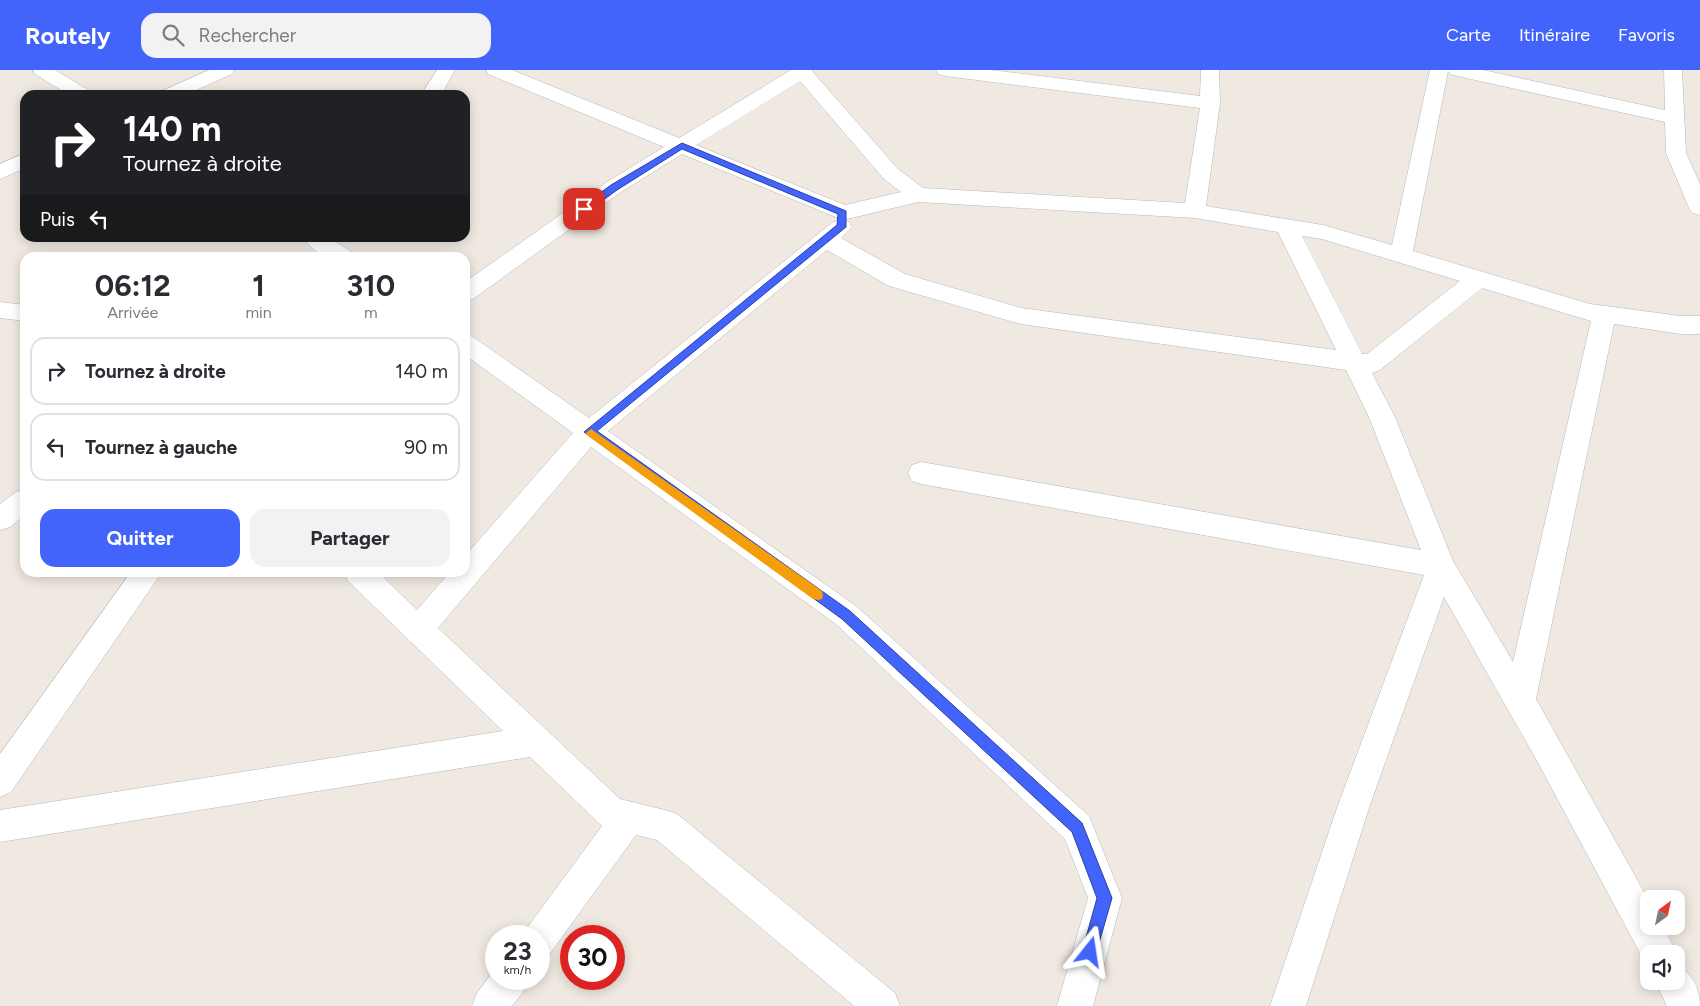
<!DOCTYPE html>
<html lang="fr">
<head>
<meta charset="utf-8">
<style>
	body { margin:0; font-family:Figtree,sans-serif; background:#f2f2f3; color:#2b2b33; height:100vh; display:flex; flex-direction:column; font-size:19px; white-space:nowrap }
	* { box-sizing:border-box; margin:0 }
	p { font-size:16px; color:#7c7c81 }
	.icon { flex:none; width:28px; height:28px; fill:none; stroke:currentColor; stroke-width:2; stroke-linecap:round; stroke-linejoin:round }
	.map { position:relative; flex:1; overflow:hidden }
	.details { position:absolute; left:20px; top:182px; width:450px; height:325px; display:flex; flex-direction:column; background:#fff; border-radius:15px; box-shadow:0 2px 12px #0003 }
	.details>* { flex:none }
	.hud { position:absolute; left:20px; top:20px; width:450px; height:152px; border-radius:15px; box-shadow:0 2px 12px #0003; background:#202124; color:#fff; overflow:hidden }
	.needle { width:32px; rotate:33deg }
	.buttons { position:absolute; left:1640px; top:820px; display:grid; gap:10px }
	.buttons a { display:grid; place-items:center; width:45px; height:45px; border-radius:10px; background:#fff; box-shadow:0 2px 12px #0003; font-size:25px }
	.speed { position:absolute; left:485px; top:855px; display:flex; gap:10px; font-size:25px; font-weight:700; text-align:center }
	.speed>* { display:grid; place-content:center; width:65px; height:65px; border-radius:50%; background:#fff; box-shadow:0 2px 12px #0003; line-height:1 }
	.speed small { font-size:12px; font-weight:400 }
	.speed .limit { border:8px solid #d22; background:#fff; color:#111 }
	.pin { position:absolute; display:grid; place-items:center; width:42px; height:42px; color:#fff; margin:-21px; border-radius:10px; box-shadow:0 2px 8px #0006 }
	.me { position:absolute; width:55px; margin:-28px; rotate:15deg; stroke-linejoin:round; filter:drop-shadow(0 0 4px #0008) }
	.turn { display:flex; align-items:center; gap:18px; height:105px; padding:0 20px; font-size:22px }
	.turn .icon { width:65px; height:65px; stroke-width:2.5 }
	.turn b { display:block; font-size:35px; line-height:42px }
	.then { display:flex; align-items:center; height:48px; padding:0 20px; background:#0003; gap:10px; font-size:19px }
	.eta { display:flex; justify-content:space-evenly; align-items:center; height:85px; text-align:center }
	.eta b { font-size:30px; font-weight:700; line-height:35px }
	.primary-button { display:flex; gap:10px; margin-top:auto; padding:10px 20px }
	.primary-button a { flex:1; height:58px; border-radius:15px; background:#4264fb; color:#fff; font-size:20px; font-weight:700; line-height:58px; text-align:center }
	.primary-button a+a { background:#f2f2f3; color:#2b2b33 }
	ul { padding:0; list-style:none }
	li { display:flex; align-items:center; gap:15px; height:68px; margin:0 10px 8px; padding:0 10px; border:2px solid #e1e1e2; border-radius:15px }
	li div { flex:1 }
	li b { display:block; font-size:19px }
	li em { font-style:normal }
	header { display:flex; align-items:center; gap:30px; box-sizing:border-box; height:70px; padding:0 25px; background:#4264fb; color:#fff }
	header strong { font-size:24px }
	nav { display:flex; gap:28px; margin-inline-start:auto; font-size:18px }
	.search { width:350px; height:45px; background:#f2f2f3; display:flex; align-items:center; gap:12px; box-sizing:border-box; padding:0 18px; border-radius:15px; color:#7c7c81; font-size:19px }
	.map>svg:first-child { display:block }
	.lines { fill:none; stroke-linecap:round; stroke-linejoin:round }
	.street-casing { stroke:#b4b7c1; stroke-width:1 }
	.street { fill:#fff; fill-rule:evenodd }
	.route { fill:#4264fb; stroke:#2b41a3 }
	.slow { fill:#f59e0b }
</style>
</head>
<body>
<header>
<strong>Routely</strong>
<div class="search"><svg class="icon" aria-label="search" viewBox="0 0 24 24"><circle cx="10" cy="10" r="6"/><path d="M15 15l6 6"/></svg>Rechercher</div>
<nav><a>Carte</a><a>Itinéraire</a><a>Favoris</a></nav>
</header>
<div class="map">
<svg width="1700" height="936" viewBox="0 0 1700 936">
	<rect width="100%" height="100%" fill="#efe9e1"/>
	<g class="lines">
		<g class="street-casing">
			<g id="street">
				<polygon points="33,0 55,0 90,21 93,25 69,25 35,4"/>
				<polygon points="209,0 234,0 232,4 185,25 159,25 162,21"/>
				<polygon points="437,0 455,0 441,25 421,25"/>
				<path d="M486,0H512L679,68L791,0H813L812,1L898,99L923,118L1185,133L1200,38L945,6L938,4L936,0H991L1200,26L1201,0H1219L1220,33L1206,136L1323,155L1392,175L1430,0H1483L1665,40L1664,0H1682L1686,83L1700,114V145L1692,143L1689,138L1666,83L1665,52L1457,6L1450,4L1448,1L1413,181L1590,234L1681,246H1700V264H1681L1614,254L1536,629L1649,831V856H1663L1677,884L1676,885L1649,884V897L1647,896L1536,689L1444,527L1370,735L1306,936H1270L1338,735L1424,505L921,414L912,411L908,403L912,395L921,392L1421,480L1369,347L1346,300L1021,254L889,216L827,180L608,361L856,536L1089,746L1122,828L1093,936H1057L1088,828L1065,769L836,554L591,377L438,558L620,729L665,740L677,744L895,923L900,936H854L657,770L636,765L551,882L539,887V866H523L527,858L602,756L530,687L0,772V740L503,661L348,511L344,502H378L417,540L450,502H465V486L573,363L465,285V264L473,267L589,348L833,152L841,150L849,152L852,157L841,168L905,204L1021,238L1336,280L1278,162L1195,148L918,132L843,150L682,84L621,122L473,229L465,231V212L607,112L664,77L488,4ZM800,11L884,109L901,122L845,135L696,75ZM1302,166L1322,169L1460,211L1367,284H1362ZM1482,218L1591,251L1513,592L1453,491L1395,347L1372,303L1380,300Z"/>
				<polygon points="25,83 25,98 0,109 0,94"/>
				<path d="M304,168H330L353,183L356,188C335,188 316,188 304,168Z"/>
				<polygon points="0,232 25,235 25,251 0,248"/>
				<polygon points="25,419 25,445 10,457 0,460 0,434 16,422"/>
				<polygon points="131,502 162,502 11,722 0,727 0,684"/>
				<path d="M1676,895C1692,901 1700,920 1700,936H1667L1655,911H1676Z"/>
				<polygon points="496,898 496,909 528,909 523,922 512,936 472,936 477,923"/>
			</g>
		</g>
		<use href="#street" class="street"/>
	</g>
	<polygon class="route" points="682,73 846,141 846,157 597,361 850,541 1082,753 1112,828 1095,887 1090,889 1085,887 1082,882 1097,828 1072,762 842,549 584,362 837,155 838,144 682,79 617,120 588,141 581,141 581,137 611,115"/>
	<polygon class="slow" points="591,359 822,521 823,525 822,529 818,530 813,529 588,366 586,363"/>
</svg>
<div class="buttons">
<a><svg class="needle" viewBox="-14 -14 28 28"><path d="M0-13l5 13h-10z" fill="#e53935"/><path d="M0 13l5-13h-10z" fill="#7c7c81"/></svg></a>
<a><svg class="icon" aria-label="sound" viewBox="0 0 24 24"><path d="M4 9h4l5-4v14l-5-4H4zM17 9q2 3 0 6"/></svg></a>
</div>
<div class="speed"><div>23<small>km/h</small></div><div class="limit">30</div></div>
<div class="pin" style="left:584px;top:139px;background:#d93025"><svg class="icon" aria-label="arrive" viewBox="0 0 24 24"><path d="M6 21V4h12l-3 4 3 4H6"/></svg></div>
<svg class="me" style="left:1090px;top:882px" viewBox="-20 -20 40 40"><path d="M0-17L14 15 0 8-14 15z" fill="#4264fb" stroke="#fff" stroke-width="4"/></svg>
<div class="hud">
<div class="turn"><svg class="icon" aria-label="right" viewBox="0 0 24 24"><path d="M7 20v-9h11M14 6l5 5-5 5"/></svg><div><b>140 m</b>Tournez à droite</div></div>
<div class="then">Puis<svg class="icon" aria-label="left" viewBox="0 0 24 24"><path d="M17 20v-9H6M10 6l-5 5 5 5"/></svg></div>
</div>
<section class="details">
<div class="eta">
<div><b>06:12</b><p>Arrivée</p></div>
<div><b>1</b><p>min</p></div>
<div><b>310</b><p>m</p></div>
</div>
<ul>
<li><svg class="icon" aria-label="right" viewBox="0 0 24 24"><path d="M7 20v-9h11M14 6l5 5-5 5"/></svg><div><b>Tournez à droite</b></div><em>140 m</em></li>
<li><svg class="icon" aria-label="left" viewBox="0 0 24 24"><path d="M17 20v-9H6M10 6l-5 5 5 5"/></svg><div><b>Tournez à gauche</b></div><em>90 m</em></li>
</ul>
<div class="primary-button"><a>Quitter</a><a>Partager</a></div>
</section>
</div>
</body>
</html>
